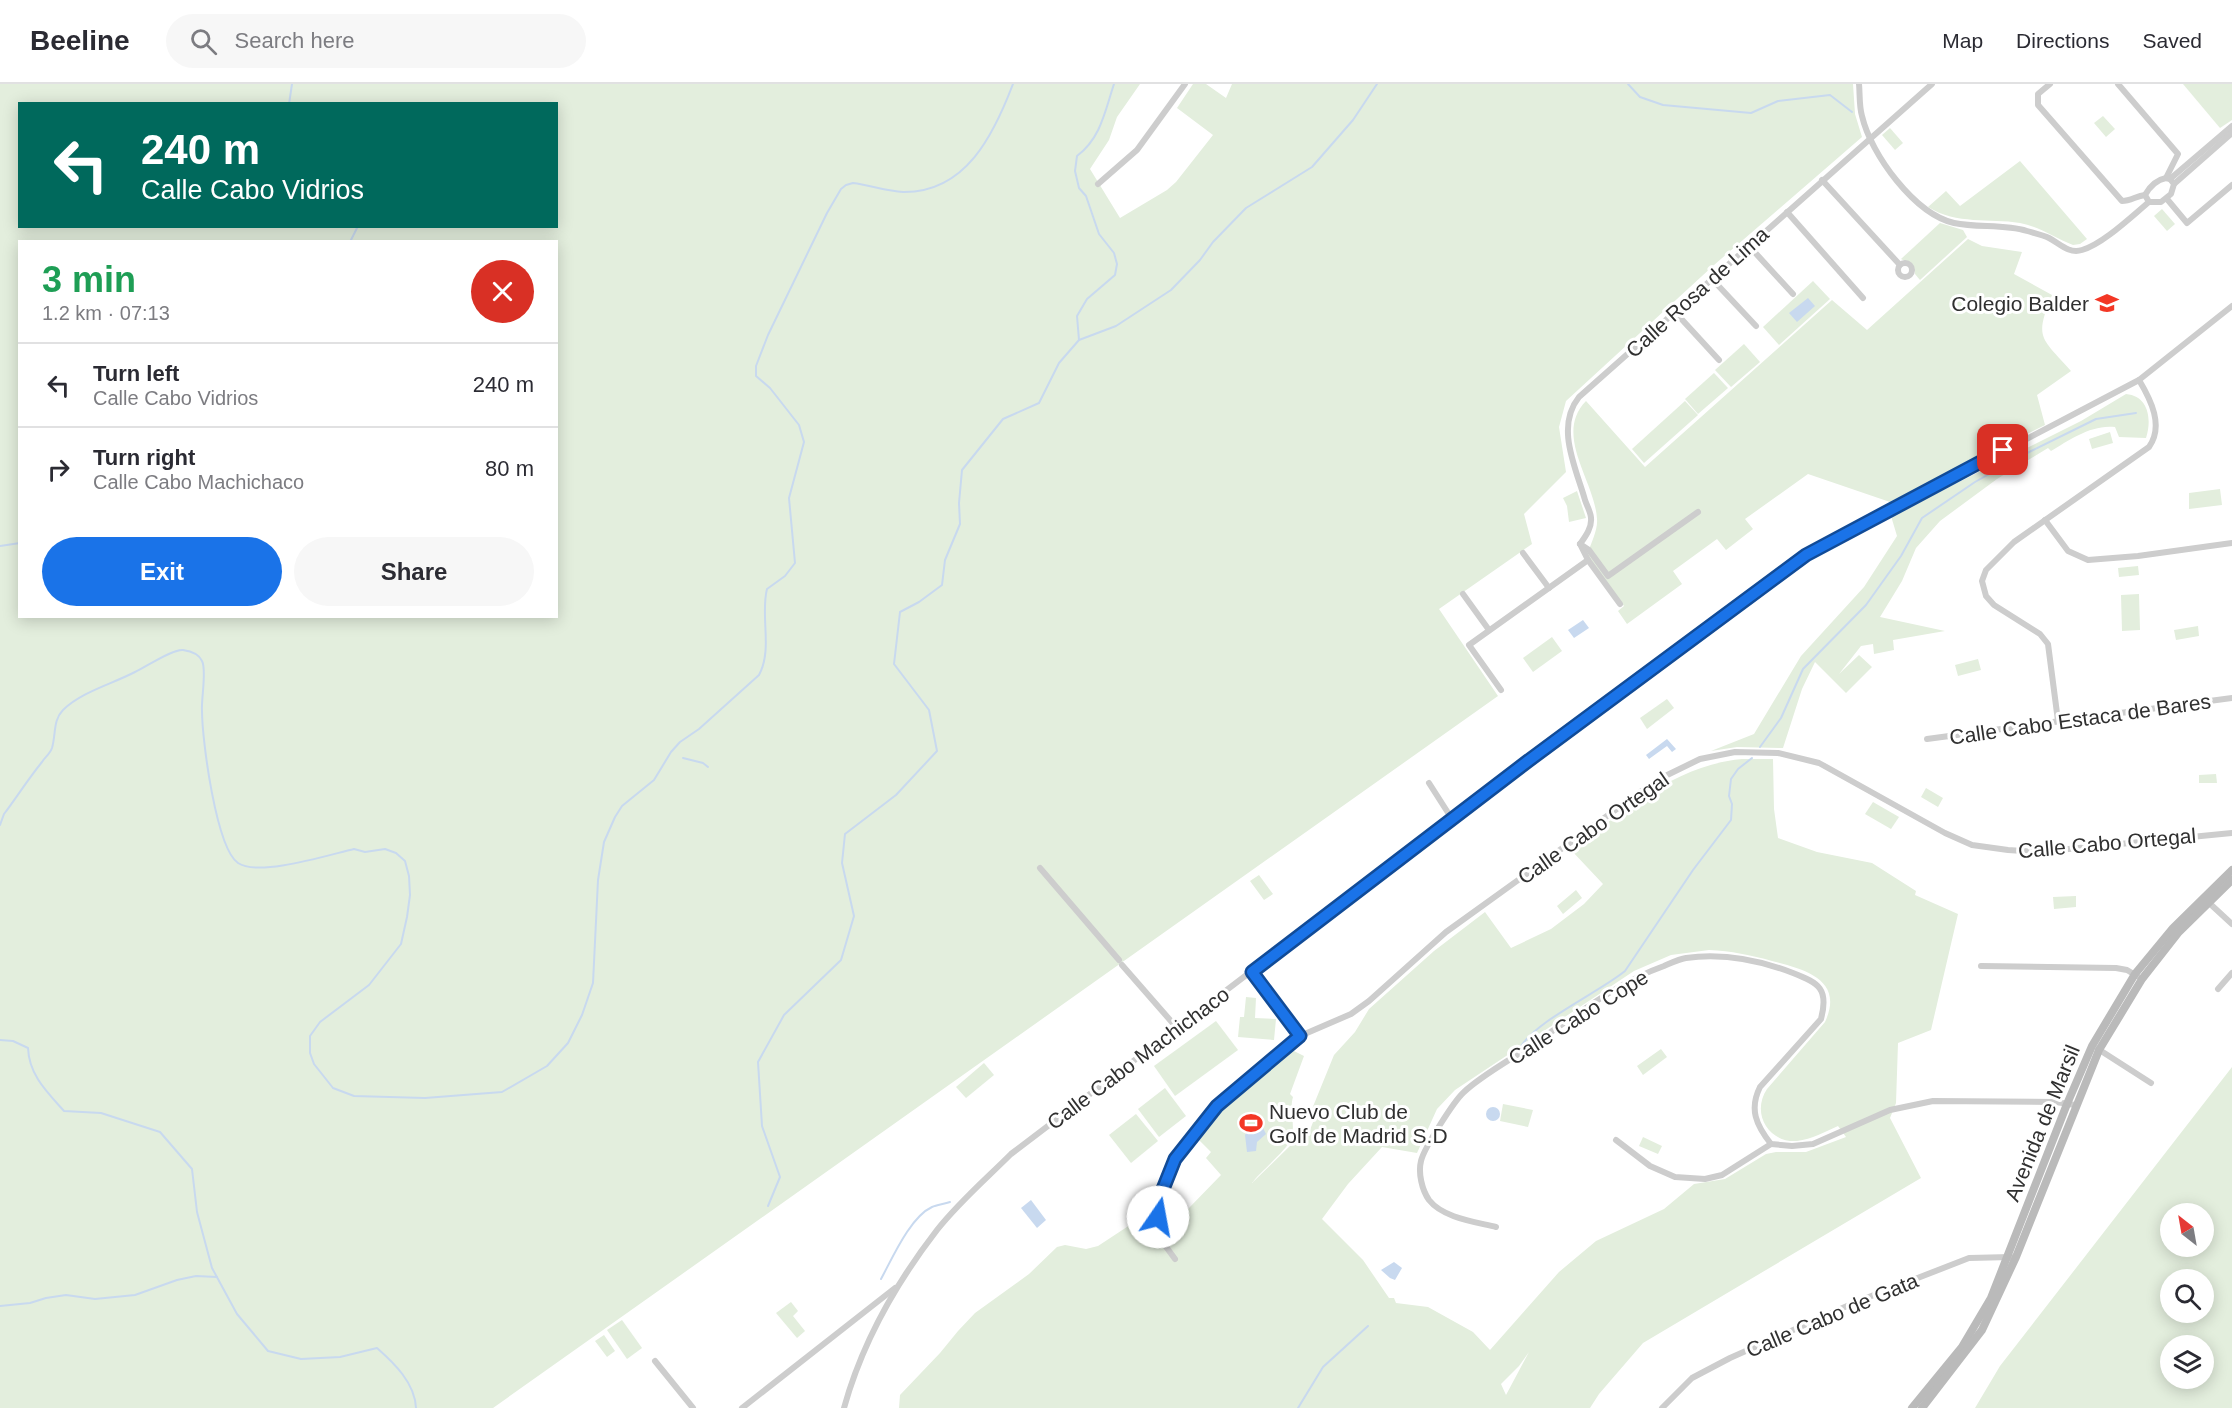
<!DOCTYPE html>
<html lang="en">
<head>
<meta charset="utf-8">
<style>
	body { margin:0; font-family:Arial,sans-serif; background:#f7f7f7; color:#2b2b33; height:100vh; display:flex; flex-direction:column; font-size:22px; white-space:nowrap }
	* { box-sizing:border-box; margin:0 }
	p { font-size:20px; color:#7c7c81 }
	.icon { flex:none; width:33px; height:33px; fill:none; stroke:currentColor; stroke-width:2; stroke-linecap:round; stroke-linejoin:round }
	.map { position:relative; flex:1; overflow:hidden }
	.details { position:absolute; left:18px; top:156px; width:540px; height:378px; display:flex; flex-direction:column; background:#fff; border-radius:0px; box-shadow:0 3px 15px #0003 }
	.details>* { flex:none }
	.guide { position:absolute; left:18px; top:18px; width:540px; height:126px; border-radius:0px; box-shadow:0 3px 15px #0003; background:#00695c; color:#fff; overflow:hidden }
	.needle { width:39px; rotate:329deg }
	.fabs { position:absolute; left:2160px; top:1119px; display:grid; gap:12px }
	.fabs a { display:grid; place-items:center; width:54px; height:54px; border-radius:50%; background:#fff; box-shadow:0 3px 15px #0003; font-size:30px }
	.pin { position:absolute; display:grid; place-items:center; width:51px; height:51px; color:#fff; margin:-26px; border-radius:12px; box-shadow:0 3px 9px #0006 }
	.me { position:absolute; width:66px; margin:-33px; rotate:12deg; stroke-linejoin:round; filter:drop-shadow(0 0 4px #0008) }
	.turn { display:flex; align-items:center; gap:21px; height:126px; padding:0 24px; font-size:27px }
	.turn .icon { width:78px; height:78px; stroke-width:2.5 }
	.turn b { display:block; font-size:42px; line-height:51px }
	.round { display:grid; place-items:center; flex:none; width:63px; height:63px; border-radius:32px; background:#f7f7f7 }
	.head { display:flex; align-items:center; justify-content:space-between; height:102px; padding:0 24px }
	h1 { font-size:36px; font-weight:700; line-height:45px; color:#1e9e55 }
	.action { display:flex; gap:12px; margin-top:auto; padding:12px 24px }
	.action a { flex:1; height:69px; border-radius:36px; background:#1a73e8; color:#fff; font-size:24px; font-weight:700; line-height:69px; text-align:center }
	.action a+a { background:#f7f7f7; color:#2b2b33 }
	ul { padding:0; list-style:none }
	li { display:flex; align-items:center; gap:18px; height:84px; padding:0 24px; border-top:2px solid #e1e1e2 }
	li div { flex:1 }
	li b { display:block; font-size:22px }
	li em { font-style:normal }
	header { display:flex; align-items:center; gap:36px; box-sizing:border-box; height:84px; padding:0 30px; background:#fff; border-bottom:2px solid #e1e1e2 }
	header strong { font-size:28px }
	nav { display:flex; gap:33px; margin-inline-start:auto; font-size:21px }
	.search { width:420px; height:54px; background:#f7f7f7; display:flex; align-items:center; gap:15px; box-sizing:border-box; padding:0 21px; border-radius:33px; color:#7c7c81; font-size:22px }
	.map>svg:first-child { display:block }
	.green { fill:#e3eedd; fill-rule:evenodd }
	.water { fill:#c8d9ef }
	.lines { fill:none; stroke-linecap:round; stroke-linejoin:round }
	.stream { stroke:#c8d9ef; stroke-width:2 }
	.street { stroke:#cdcdcd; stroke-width:6 }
	.secondary { stroke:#bababa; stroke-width:8 }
	.route-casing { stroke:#114b97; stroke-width:15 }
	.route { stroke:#1a73e8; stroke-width:10 }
	.labels { text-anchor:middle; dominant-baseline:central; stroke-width:6; stroke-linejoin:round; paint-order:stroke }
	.street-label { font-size:21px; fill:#303030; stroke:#fff }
	.poi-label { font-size:21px; fill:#303030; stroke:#fff; text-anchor:end }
</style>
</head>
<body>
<header>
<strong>Beeline</strong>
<div class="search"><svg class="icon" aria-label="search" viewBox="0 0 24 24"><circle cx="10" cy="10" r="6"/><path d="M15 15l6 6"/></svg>Search here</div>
<nav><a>Map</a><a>Directions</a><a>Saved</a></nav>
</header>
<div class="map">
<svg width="2232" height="1324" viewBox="0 0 2232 1324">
	<rect width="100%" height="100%" fill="#fff"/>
	<g class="green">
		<path d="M0,0H1140L1117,33L1109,56L1090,85L1120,134L1167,106L1176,98L1213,51L1177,24L1193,0H1206L1226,14L1232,0H1853L1855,30L1862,53L1714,181L1566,317L1559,343L1566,388L1524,430L1532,460L1439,525L1498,612L493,1324H0ZM20,20H556V142H20ZM20,158H556V532H20Z"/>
		<polygon points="2183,0 2232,0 2232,36 2220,44"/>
		<polygon points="2103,32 2115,45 2106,53 2094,39"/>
		<polygon points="1890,44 1903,59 1895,66 1882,51"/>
		<path d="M2020,77L2087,155L2080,160L2073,161C2055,154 2040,143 2020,139C1989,134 1957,141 1928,123L1946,107L1960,122Z"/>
		<polygon points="2162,125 2175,140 2167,147 2154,132"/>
		<polygon points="1940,139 1963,146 1967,153 1920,196 1915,190 1913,181 1901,175"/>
		<path d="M1968,155L1982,162L2022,168L2014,190L2052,211C2034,255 2041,253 2071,287L2037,311L2045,341L1890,418L1808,390L1745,435L1753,445L1726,466L1717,455L1673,487L1682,500L1627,540L1618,527L1624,522L1586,469L1589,466C1592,457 1598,445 1597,435C1595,397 1553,351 1586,317L1645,383L1832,216L1867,246Z"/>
		<polygon points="1813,197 1830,215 1779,261 1763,243"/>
		<polygon points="1744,260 1760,278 1731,303 1715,286"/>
		<polygon points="1714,289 1728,304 1698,330 1685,315"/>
		<path d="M2126,310C2149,312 2152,336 2146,354L2119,353L2115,343C2092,340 2069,356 2051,367L2048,364L1997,395L1940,437L1916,464L1902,497L1880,533L1945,547L1893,556L1894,566L1874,570L1873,560L1861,562L1839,590L1859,571L1872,583L1846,609L1815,578L1802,605L1783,664L1737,663L1711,667L1754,650L1801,572L1864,503L1897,452L1891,432L2081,337Z"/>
		<polygon points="1685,317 1698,331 1644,379 1632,365"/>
		<polygon points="2110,348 2113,359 2092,365 2089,355"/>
		<polygon points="2220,405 2222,421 2189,425 2189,409"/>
		<polygon points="1577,407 1586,434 1569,438 1567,422 1563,414"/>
		<polygon points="2138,482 2139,491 2119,493 2118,484"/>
		<polygon points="2139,510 2140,546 2122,547 2121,511"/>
		<polygon points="2198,542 2199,552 2176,556 2174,546"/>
		<polygon points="1552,553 1562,567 1533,588 1523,574"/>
		<polygon points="1978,575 1981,586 1958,592 1955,581"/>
		<polygon points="1667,615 1674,624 1647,645 1640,634"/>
		<path d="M1742,675H1773L1774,725L1778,754L1817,768L1872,779L1916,807L1915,811L1958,830L1931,946L1898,959L1896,1019L1890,1034L1921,1094L1643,1259L1599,1310L1590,1324H899L900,1311L940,1269L958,1247L975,1229L1029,1190L1057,1163L1065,1161L1086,1165L1098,1162L1136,1137L1135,1128L1147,1119C1161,1137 1163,1144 1181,1125H1188L1221,1091L1206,1074L1211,1068L1198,1055L1219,1026L1292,966L1304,972L1290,1010L1293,1013C1289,1026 1296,1041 1291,1055C1287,1066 1260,1088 1252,1099L1295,1057L1306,1056L1317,1028L1312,1025L1334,971L1355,948L1369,925L1434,867L1485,828L1511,864L1551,845L1584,820L1603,800L1571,766C1623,728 1675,681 1742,675ZM1709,866C1731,867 1751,871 1772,877C1803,885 1845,895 1825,938L1767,1005C1751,1029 1768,1059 1797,1057C1812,1055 1825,1048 1838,1042L1846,1053L1806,1068H1776L1766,1070L1725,1095L1694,1100L1664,1125L1596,1157L1559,1188L1490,1266L1473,1248L1428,1223L1396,1219L1394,1214H1389L1363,1176L1322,1135L1348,1100L1382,1063L1417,1069L1437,1025L1455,1006L1634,887L1671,871ZM1529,1268L1506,1311L1501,1300L1519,1282Z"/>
		<polygon points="2216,690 2217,699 2199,699 2199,691"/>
		<polygon points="1926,704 1943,714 1938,723 1921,713"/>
		<polygon points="1873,718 1899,733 1891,745 1865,730"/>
		<polygon points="1259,791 1273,810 1264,816 1250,797"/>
		<polygon points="1576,806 1582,814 1563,830 1557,822"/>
		<polygon points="2076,812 2076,823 2054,825 2053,813"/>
		<polygon points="1246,913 1256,914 1255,934 1276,935 1274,956 1238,953 1240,933 1244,933"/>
		<polygon points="1216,937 1238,966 1175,1012 1154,982"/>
		<polygon points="1661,965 1667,973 1643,991 1637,982"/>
		<polygon points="984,979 994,991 966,1014 956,1003"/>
		<path d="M2232,983V1324H1975L2000,1282ZM2170,1130H2204V1162H2170ZM2170,1196H2204V1228H2170ZM2170,1262H2204V1294H2170Z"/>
		<polygon points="1165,1004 1186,1032 1159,1053 1138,1025"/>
		<polygon points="1503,1020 1533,1026 1528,1043 1500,1037"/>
		<polygon points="1136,1030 1158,1057 1131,1079 1109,1051"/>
		<polygon points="1643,1053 1662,1062 1658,1070 1639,1062"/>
		<polygon points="791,1218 798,1227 793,1232 805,1247 797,1254 776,1229"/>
		<polygon points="622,1236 642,1264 627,1275 607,1246"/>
		<polygon points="604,1251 615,1267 607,1273 595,1257"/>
	</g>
	<g class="water">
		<polygon points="1808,214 1815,222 1797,238 1789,229"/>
		<polygon points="1583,536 1589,544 1574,554 1568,546"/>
		<polygon points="1667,655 1676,665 1672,668 1667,662 1649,675 1646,671"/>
		<circle cx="1493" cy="1030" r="7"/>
		<polygon points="1262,1042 1266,1050 1257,1058 1256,1067 1247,1068 1245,1051 1247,1048"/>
		<polygon points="1031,1116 1046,1136 1037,1144 1021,1124"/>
		<polygon points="1394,1178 1402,1184 1395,1196 1390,1194 1381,1186"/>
	</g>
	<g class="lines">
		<g class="stream">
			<polyline points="1628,0 1640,13 1663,21 1751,29 1778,17 1830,11 1852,28"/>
			<polyline points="289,20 292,0"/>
			<polyline points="350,158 358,142"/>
			<path d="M1079,256L1077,232L1087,215L1115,191L1117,180L1114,169L1099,150L1086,112L1079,104L1075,87L1077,72C1101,54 1105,27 1114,0"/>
			<polyline points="0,462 20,459"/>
			<polyline points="1760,663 1781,634 1803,585 1866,521 1901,472 1922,434 1975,398 2023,371 2096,335 2136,329"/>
			<polyline points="683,674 703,679 708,683"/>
			<path d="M0,741L4,730C17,713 28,695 42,678C45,673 50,670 52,664C56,650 53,636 63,626C81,608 112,600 135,588C146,583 172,565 183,566C190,567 199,570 202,577C207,586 201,615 202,627C202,655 216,764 238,779C259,793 328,771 354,765L365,768L385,765L396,769L405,777L409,792L410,811L407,833L401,860L369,901L320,938L310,952V969L314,980L333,1004L354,1012L425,1014L502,1008L547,982L568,959L582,931L593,899L598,796L604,758L615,733L622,722L654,696L671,668L680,658L699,645L759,591C773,565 760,532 767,505L785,492L795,479L789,414L804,358L799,341L770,304L756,292V282L768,251L827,129L841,105L846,101L853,99C869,101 887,107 903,108C966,109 994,50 1013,0"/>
			<path d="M0,956L13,957L28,964C29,991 47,1008 64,1027L101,1029L160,1048L192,1085L197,1128L212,1184L237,1230L268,1267L301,1275L340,1273L377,1264C394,1279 415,1299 416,1324"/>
			<path d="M1520,964C1535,937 1598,909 1625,887L1693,786L1731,736L1732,720L1729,712L1731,695L1738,685L1752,674"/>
			<polyline points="768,1122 780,1093 762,1042 758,978 784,931 841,876 854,832 842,779 845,750 896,711 937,667 929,626 894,580 900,528 919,518 942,501 945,476 960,440 959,419 962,386 1003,335 1039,319 1059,279 1079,256 1116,242 1171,206 1200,176 1213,158 1246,124 1312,83 1353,36 1377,0"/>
			<path d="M881,1195C892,1175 910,1133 932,1123C937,1121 944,1120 950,1118"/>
			<polyline points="0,1222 30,1219 46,1214 66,1211 95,1215 135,1211 177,1196 196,1192 217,1193"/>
			<polyline points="1298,1324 1323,1283 1368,1242"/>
		</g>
		<g class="street">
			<path d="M1859,0C1860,10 1859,22 1862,32C1871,71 1915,130 1954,139C1978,144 2004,140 2027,147C2034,149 2043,151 2049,154C2060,160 2069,170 2082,166C2103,160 2132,132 2149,118"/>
			<path d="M2050,0L2038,10V21L2122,117C2131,117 2136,112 2145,111"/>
			<polyline points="2118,0 2178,70 2166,94"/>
			<path d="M2166,94L2170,95L2174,100L2171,110L2161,118H2149L2145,111C2150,102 2156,96 2166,94Z"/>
			<polyline points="2170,95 2232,42"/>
			<polyline points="1822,96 1900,181"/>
			<polyline points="1098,100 1137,66 1185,0"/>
			<polyline points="2174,100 2232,49"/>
			<polyline points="2167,115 2187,139 2232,101"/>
			<polyline points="1787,128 1863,214"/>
			<polyline points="1749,162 1793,210"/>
			<circle cx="1905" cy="186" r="7"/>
			<polyline points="1712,195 1756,242"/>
			<polyline points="1675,228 1719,276"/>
			<polyline points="2045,436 2068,467 2088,476 2138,472 2232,459"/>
			<path d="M1580,460C1585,453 1592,444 1591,434C1591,429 1587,422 1585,416C1576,384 1555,343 1579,313L1932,0"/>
			<polyline points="1580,460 1589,466 1608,492 1698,428"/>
			<polyline points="1523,469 1549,504"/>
			<polyline points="1588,476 1620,520"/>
			<polyline points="1463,510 1489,546"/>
			<polyline points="1501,606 1469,561 1588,476 1580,460"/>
			<path d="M2058,637L2048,560L2040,550L1994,521L1986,512L1982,497L1986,486L2014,458L2149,363C2164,342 2151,316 2139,296"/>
			<polyline points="1927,655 2232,614"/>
			<polyline points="1429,699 1452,735"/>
			<polyline points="1040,784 1119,876"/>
			<polyline points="2207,817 2232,840"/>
			<polyline points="1122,881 1177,944"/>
			<polyline points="1981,882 2116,884 2127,886 2137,892"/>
			<polyline points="1252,888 1300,952"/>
			<polyline points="2218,905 2232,889"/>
			<polyline points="2098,965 2151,999"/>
			<polyline points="1616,1056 1650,1082 1675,1093 1705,1095 1722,1091 1771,1060"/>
			<path d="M1496,1143C1476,1138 1443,1134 1429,1116C1422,1106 1418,1089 1421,1077C1424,1064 1454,1017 1464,1008C1482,991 1512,975 1532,961C1574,933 1616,899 1664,882C1671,879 1679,875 1686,874C1722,869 1759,876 1793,889C1819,899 1829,905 1821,935L1760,1003C1749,1025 1756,1041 1771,1060L1792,1062L1813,1060L1890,1026L1933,1017L2056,1018L2075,1021"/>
			<polyline points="1175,1175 1156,1149 1161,1110 1175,1075 1217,1022 1300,952 1351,930 1369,917 1446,848 1657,696 1700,675 1735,668 1778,669 1819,679 1945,749 1972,761 2008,766 2038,768 2232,749"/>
			<polyline points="655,1277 693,1324"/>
			<polyline points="742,1324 895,1204"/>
			<path d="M844,1324C862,1259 896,1199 937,1146C959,1118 986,1095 1011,1070L1528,677L1805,471L2139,296L2232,222"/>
			<polyline points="1662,1324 1692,1294 1730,1274 1856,1218 1969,1174 2011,1173"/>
		</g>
		<g class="secondary">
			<polyline points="1912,1324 1962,1263 1991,1214 2067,1020 2092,962 2135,890 2173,844 2232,786"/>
			<polyline points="1922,1324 1982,1246 2016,1173 2099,966 2142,895 2178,849 2232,796"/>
		</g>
	</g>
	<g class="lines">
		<g class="route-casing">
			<polyline id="route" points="1158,1133 1161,1110 1175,1075 1217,1022 1300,952 1252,888 1528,677 1806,471 2003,366"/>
		</g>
		<use href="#route" class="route"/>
	</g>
	<defs>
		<g id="school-bare" transform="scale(1.8)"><path d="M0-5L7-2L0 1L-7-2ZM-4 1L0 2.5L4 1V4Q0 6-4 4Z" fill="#f33725" stroke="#fff" stroke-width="2.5" paint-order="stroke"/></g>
		<g id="stadium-bare" transform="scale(1.8)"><path d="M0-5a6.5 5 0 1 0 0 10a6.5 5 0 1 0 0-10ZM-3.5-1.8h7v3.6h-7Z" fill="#f33725" stroke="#fff" stroke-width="2.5" paint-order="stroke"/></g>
	</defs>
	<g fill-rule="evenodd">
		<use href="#school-bare" x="2107" y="219"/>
		<use href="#stadium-bare" x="1251" y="1039"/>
	</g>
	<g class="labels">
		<g class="street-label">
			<text transform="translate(1697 208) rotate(-42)">Calle Rosa de Lima</text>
			<text transform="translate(2080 635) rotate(-8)">Calle Cabo Estaca de Bares</text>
			<text transform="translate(1593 744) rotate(-35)">Calle Cabo Ortegal</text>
			<text transform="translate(2107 759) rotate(-5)">Calle Cabo Ortegal</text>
			<text transform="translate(1578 933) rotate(-32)">Calle Cabo Cope</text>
			<text transform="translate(1138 974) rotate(-37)">Calle Cabo Machichaco</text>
			<text transform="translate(2042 1039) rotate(-68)">Avenida de Marsil</text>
			<text transform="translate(1832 1231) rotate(-23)">Calle Cabo de Gata</text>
		</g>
		<g class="poi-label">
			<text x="2089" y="219">Colegio Balder</text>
			<text x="1269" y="1027" text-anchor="start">Nuevo Club de<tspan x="1269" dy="24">Golf de Madrid S.D</tspan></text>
		</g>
	</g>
</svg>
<div class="fabs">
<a><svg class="needle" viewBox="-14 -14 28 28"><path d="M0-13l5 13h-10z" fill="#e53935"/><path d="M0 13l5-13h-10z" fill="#7c7c81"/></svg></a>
<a><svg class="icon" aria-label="search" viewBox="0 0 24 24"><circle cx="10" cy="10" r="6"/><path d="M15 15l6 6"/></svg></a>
<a><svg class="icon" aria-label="layers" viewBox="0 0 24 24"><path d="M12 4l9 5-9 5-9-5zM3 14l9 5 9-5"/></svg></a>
</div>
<div class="pin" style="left:2003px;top:366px;background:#d93025"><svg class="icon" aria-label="arrive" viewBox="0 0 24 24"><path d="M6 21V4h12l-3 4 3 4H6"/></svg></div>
<svg class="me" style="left:1158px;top:1133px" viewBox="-20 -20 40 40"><circle r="19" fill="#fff"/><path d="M0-13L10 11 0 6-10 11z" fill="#1a73e8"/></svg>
<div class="guide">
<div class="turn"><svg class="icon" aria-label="left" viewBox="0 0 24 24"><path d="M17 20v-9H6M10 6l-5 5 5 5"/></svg><div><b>240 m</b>Calle Cabo Vidrios</div></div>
</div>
<section class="details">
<div class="head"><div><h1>3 min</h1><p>1.2 km · 07:13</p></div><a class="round" style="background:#d93025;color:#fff"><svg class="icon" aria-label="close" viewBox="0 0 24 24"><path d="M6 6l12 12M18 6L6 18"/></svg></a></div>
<ul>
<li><svg class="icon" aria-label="left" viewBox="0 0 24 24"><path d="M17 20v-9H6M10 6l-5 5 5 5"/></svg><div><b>Turn left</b><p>Calle Cabo Vidrios</p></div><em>240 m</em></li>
<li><svg class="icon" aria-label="right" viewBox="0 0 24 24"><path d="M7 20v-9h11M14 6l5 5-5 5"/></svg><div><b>Turn right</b><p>Calle Cabo Machichaco</p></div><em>80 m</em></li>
</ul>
<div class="action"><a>Exit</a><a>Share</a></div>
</section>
</div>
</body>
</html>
